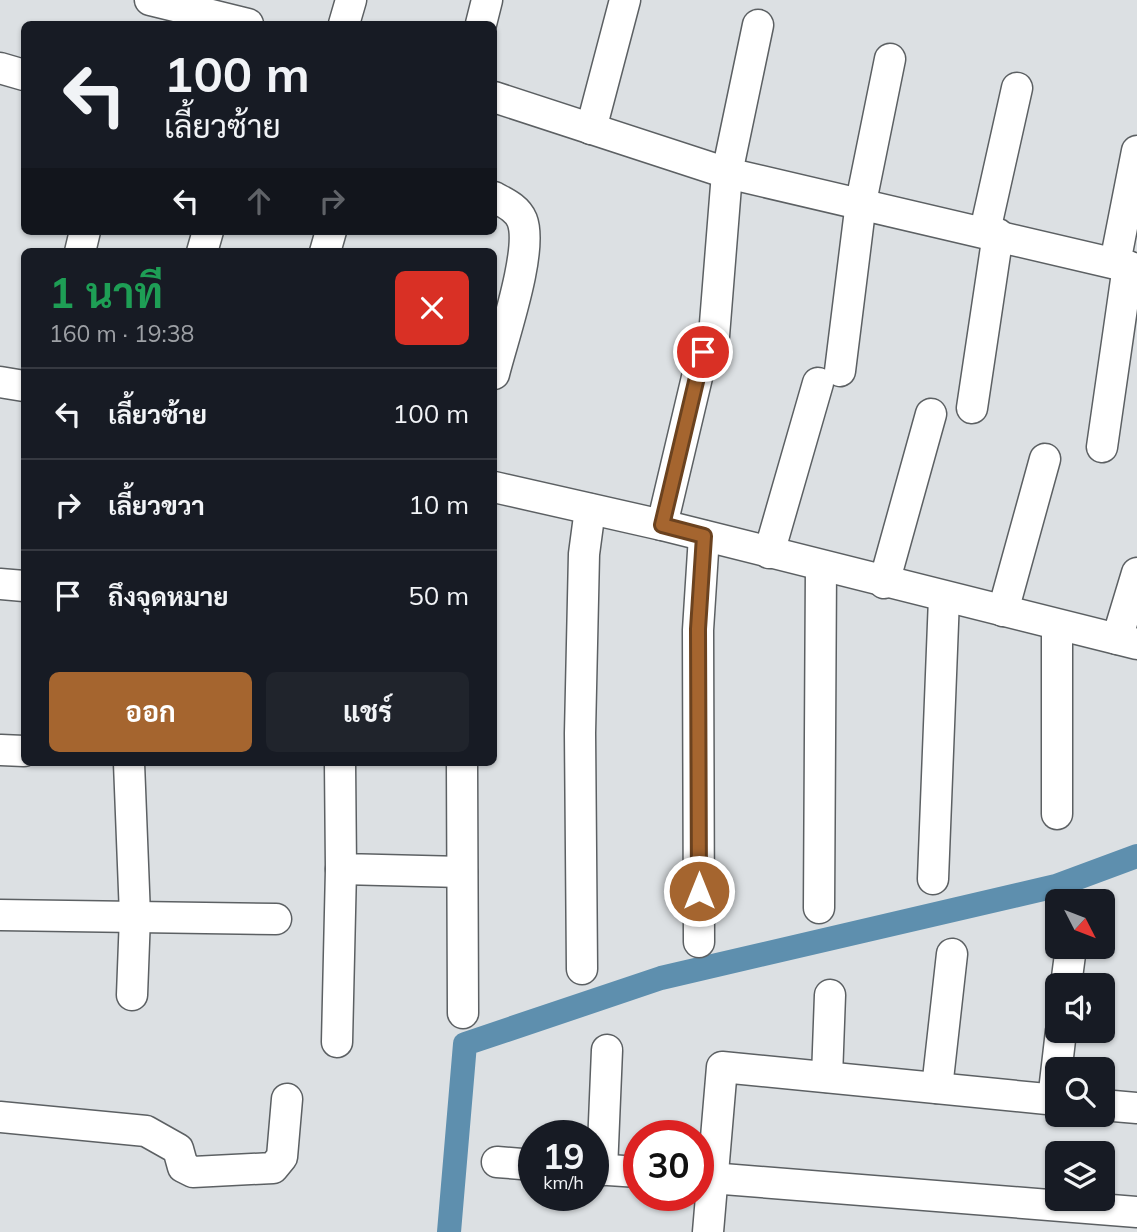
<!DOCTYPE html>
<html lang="th">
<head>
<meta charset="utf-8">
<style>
	body { margin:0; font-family:Mulish,Sarabun,sans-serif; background:#20242c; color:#f1f3f6; height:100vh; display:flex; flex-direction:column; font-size:26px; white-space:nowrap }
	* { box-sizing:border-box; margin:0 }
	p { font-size:23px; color:#9ea1a6 }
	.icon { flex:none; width:38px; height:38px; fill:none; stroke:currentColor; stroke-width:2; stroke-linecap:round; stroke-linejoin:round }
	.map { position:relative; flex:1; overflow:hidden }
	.side { position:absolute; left:21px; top:248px; width:476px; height:518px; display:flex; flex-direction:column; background:#171b24; border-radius:10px; box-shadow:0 2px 5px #0004 }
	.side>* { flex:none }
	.hud { position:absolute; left:21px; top:21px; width:476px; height:214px; border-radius:10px; box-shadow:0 2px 5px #0004; background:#171b24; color:#f1f3f6; overflow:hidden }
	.needle { width:46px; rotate:132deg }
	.tools { position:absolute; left:1045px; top:889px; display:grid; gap:14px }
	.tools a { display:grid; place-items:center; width:70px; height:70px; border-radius:10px; background:#171b24; box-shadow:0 2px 5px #0004; font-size:35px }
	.speed { position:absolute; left:518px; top:1120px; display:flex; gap:14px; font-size:35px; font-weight:700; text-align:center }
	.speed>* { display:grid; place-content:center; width:91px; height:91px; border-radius:50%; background:#171b24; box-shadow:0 2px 5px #0004; line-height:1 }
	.speed small { font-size:18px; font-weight:400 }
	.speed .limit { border:10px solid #d22; background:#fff; color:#111 }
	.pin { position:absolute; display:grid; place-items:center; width:60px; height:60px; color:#fff; margin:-30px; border:4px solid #fff; border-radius:50%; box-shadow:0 2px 7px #0007 }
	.me { position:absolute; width:77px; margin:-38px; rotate:0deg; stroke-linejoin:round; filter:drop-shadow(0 0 5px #0008) }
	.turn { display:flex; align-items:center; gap:24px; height:147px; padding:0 28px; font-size:32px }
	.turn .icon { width:91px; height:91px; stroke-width:2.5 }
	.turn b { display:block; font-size:49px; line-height:60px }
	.lanes { display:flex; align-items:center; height:66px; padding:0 28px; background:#0003; justify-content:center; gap:35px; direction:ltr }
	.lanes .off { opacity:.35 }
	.round { display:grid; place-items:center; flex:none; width:74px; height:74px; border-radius:10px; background:#20242c }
	.summary { display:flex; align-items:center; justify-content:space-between; height:119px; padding:0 28px }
	h1 { font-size:42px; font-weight:700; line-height:52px; color:#1e9e55 }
	.primary-button { display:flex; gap:14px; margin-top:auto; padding:14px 28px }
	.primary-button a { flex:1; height:80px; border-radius:10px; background:#a5652f; color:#fff; font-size:28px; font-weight:700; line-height:80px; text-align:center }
	.primary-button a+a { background:#20242c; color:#f1f3f6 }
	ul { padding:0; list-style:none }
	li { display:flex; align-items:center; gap:21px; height:91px; padding:0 28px; border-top:2px solid #363941 }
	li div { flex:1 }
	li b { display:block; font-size:26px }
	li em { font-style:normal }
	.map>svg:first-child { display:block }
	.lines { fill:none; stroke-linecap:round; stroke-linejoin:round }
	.canal { stroke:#5e8fae; stroke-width:24 }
	.minor-casing { stroke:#5c6063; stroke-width:33 }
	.minor { stroke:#fff; stroke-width:30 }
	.route-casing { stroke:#6b421f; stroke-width:18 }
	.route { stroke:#a5652f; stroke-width:12 }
</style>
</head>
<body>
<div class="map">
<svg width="1137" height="1232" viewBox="0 0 1137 1232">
	<rect width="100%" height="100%" fill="#dce0e3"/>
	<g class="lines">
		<polyline class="canal" points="449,1232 465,1044 661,978 1056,886 1137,856"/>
		<g class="minor-casing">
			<g id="minor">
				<polyline points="150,0 248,24"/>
				<polyline points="344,24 351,0"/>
				<polyline points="481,24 487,0"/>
				<polyline points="0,68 24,75"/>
				<polyline points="494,97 727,173 1137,269"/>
				<polyline points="591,129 625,0"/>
				<path d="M494,197C505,203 517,208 522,220C534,250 502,341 494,374"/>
				<polyline points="985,231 1017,88"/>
				<polyline points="80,252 85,231"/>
				<polyline points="202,252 208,231"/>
				<polyline points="325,252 331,231"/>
				<polyline points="1115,263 1137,151"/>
				<polyline points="714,336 727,173 758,25"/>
				<polyline points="840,371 861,202 890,59"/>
				<polyline points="0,382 24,386"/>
				<polyline points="972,408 998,234"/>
				<polyline points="1102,447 1128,266"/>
				<polyline points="494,487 662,525 1137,644"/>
				<polyline points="662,525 703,352"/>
				<polyline points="769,553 818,383"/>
				<polyline points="884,583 931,414"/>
				<polyline points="0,584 24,586"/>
				<polyline points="1003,611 1045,459"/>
				<polyline points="1117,639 1137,573"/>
				<polyline points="1,750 24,751"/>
				<polyline points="129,763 135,916 132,995"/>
				<polyline points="340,763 341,869 462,872"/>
				<polyline points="462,763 463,1013"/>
				<polyline points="1057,814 1057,625"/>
				<polyline points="933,879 944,598"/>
				<polyline points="819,908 821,566"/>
				<polyline points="0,915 276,919"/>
				<polyline points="699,942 698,630 704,536"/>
				<polyline points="582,969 580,733 584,554 590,509"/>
				<polyline points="1066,985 1071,947"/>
				<polyline points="337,1042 341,869"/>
				<polyline points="827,1077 830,995"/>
				<polyline points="937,1088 952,954"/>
				<polyline points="1053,1100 1061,1031"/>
				<polyline points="1102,1105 1137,1108"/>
				<polyline points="0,1117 146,1131 178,1149 183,1167 193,1172 273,1168 282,1157 287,1099"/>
				<polyline points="497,1162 534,1165"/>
				<polyline points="593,1169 639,1172"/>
				<polyline points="602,1170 607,1050"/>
				<polyline points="698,1177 1137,1212"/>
				<polyline points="708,1232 722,1067 1057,1100"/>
			</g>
		</g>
		<use href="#minor" class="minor"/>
	</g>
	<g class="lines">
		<g class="route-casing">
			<polyline id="route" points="699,891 698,629 704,536 662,525 703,352"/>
		</g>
		<use href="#route" class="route"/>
	</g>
</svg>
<div class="tools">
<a><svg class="needle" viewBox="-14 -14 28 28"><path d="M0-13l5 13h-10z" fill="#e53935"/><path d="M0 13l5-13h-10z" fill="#9ea1a6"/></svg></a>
<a><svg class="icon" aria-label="sound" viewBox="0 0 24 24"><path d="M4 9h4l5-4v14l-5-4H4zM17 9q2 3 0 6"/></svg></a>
<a><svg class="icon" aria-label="search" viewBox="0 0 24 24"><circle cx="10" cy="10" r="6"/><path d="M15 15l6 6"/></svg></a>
<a><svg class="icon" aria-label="layers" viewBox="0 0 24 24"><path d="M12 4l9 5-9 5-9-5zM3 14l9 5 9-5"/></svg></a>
</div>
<div class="speed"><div>19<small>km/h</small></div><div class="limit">30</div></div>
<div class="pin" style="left:703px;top:352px;background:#d93025"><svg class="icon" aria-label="arrive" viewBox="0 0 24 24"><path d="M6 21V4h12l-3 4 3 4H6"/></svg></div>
<svg class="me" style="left:699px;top:891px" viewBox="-20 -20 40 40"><circle r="17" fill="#a5652f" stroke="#fff" stroke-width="3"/><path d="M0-11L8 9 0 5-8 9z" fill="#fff"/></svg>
<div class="hud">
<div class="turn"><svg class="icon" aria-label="left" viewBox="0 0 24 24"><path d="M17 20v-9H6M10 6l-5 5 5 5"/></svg><div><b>100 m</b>เลี้ยวซ้าย</div></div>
<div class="lanes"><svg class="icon" aria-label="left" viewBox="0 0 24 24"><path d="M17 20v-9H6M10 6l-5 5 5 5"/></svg><svg class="icon off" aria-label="ahead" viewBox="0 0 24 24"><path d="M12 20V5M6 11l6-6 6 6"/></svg><svg class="icon off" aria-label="right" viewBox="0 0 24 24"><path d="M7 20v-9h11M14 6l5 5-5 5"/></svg></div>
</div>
<section class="side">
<div class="summary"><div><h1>1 นาที</h1><p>160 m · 19:38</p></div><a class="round" style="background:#d93025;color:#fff"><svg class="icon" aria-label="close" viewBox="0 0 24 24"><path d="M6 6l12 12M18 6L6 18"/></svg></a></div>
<ul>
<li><svg class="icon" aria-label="left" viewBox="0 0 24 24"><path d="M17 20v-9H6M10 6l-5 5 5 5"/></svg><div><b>เลี้ยวซ้าย</b></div><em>100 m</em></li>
<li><svg class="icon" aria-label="right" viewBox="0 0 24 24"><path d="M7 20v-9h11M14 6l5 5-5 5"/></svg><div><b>เลี้ยวขวา</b></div><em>10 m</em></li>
<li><svg class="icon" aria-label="arrive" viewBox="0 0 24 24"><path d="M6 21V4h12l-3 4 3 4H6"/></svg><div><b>ถึงจุดหมาย</b></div><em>50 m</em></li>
</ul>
<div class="primary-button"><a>ออก</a><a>แชร์</a></div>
</section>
</div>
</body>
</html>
